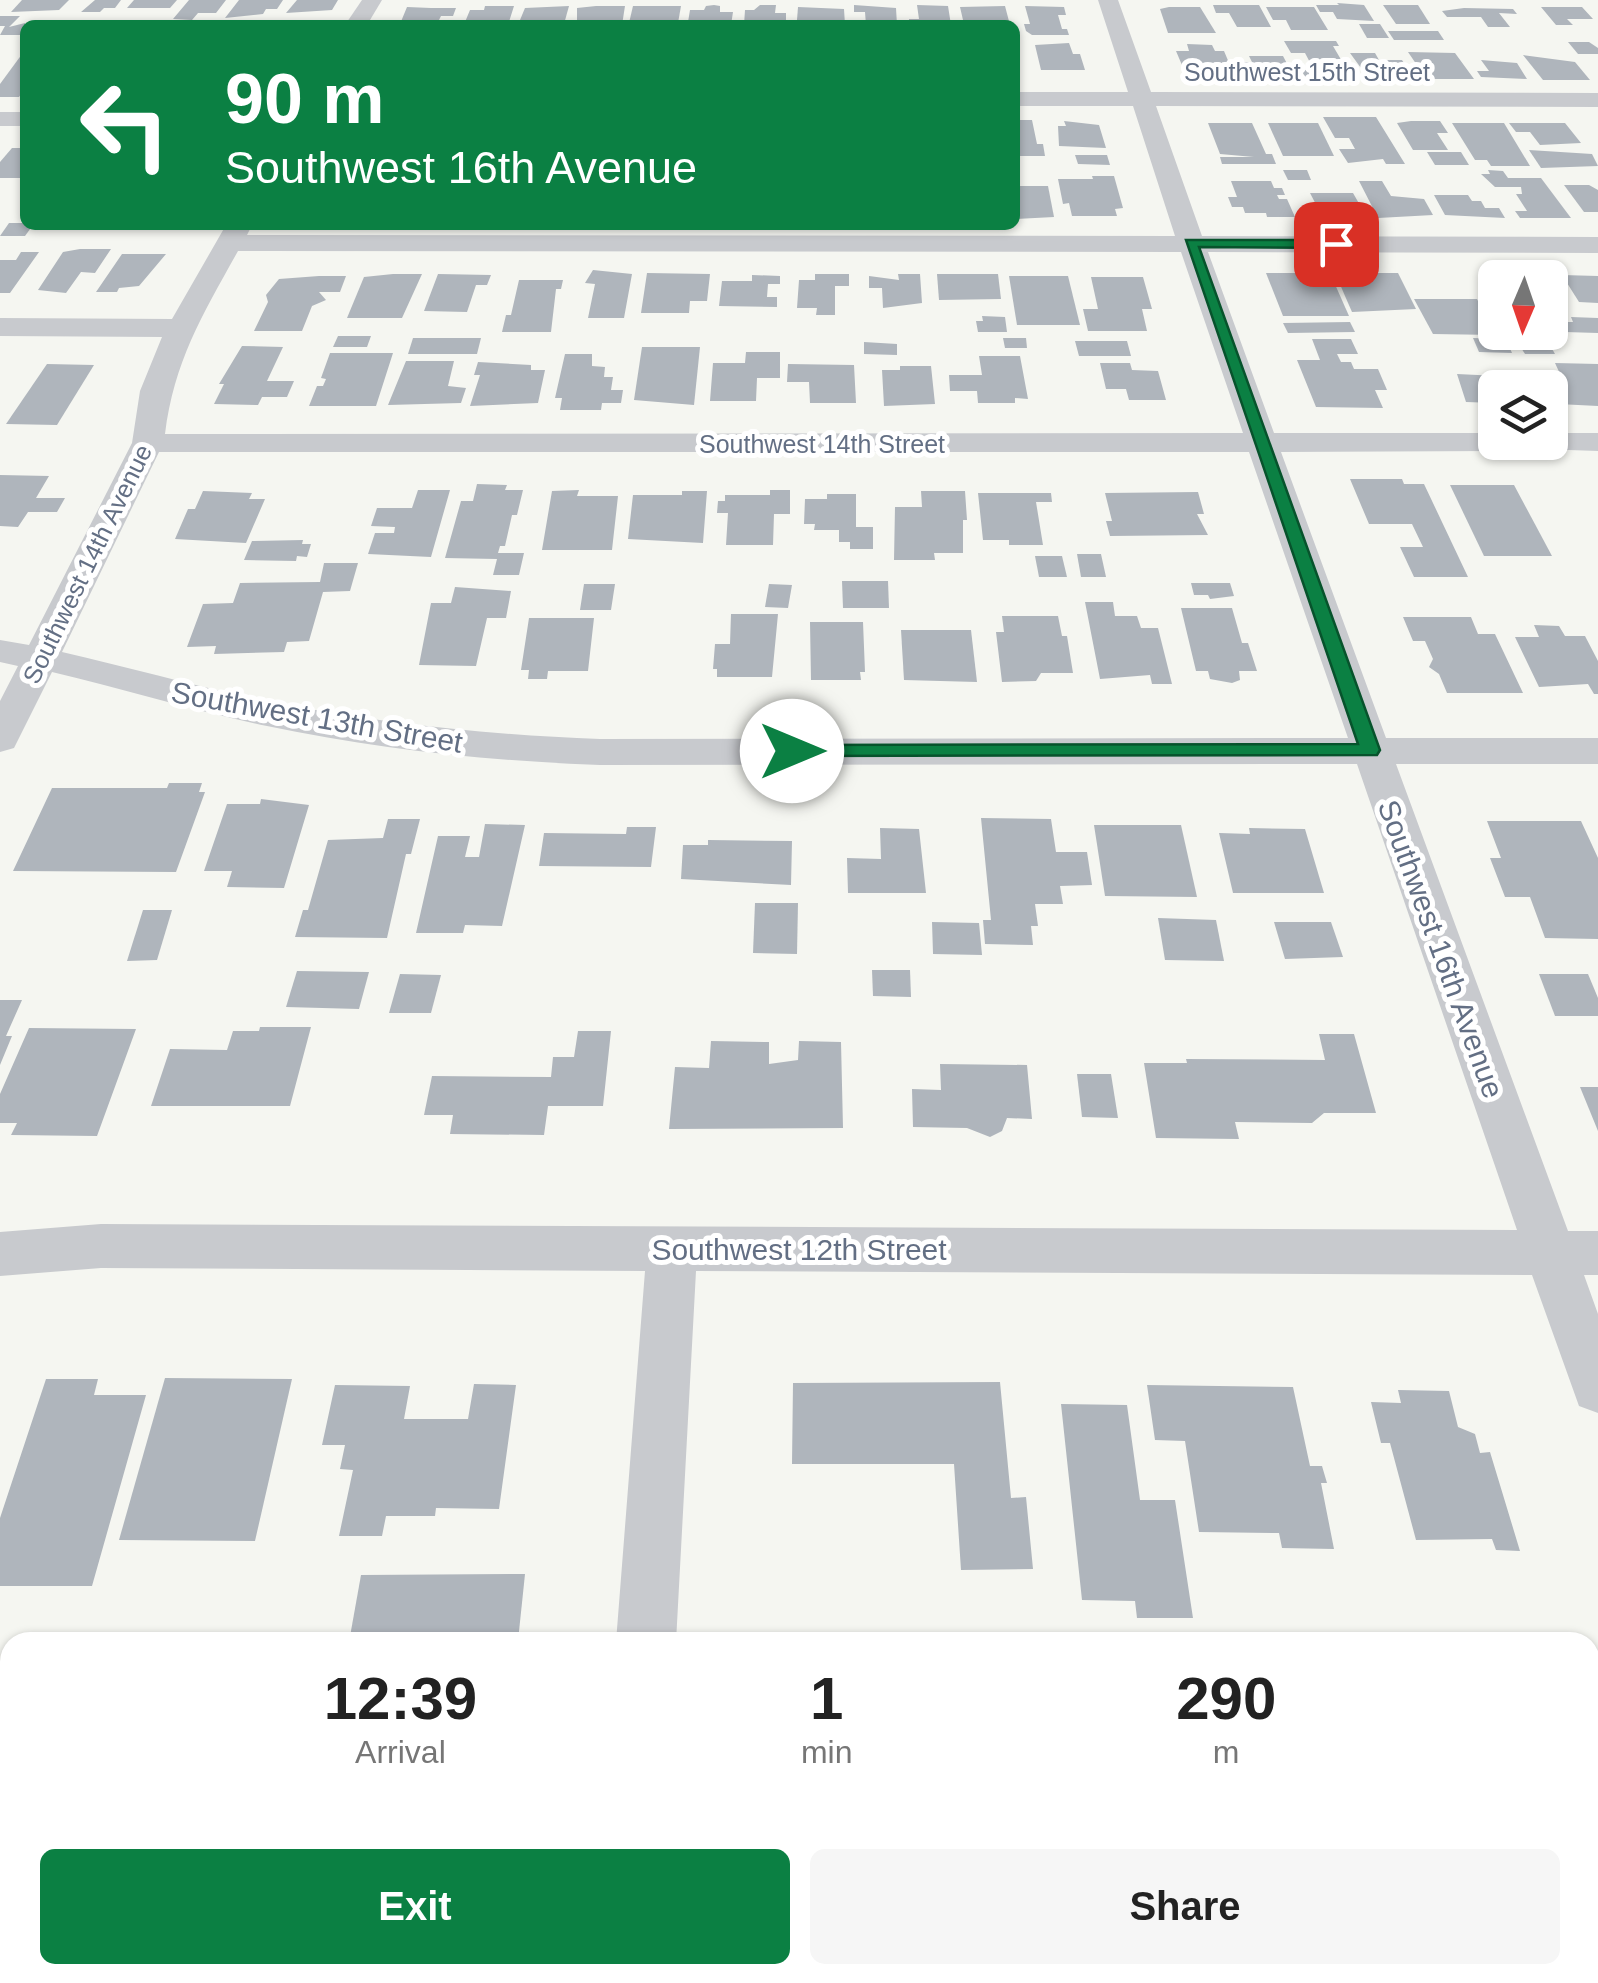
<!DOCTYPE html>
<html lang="en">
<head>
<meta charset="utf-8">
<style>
	body { margin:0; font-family:Arial,sans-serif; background:#f6f6f6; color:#222; height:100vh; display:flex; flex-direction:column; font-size:38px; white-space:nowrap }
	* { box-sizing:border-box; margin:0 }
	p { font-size:32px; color:#767676 }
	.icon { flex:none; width:55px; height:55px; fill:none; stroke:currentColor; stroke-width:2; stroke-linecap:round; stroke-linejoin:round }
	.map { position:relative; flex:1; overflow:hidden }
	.drawer { position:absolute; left:0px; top:1632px; width:1600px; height:352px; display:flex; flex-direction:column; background:#fff; border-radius:30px 30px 0 0; box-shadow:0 2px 8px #0004 }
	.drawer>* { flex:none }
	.guide { position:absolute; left:20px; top:20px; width:1000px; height:210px; border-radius:15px; box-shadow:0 2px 8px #0004; background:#0b8043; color:#fff; overflow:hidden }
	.needle { width:65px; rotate:182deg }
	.buttons { position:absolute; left:1478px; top:260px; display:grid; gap:20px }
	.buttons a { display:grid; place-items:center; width:90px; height:90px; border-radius:15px; background:#fff; box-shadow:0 2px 8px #0004; font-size:50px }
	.pin { position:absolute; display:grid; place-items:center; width:85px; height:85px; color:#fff; margin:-42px; border-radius:20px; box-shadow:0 5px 15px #0006 }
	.me { position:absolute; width:110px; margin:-55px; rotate:90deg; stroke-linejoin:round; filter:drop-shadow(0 0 8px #0008) }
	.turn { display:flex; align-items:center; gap:35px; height:210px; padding:0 40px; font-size:45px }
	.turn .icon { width:130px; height:130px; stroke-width:2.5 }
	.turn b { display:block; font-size:70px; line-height:85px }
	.eta { display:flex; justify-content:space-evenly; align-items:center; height:170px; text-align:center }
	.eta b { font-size:60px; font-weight:800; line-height:70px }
	.primary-button { display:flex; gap:20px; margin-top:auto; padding:20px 40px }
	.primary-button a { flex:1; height:115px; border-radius:15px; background:#0b8043; color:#fff; font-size:40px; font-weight:800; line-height:115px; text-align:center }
	.primary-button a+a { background:#f6f6f6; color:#222 }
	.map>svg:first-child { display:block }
	.building { fill:#afb5bc }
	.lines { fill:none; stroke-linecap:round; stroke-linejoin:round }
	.minor { fill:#c8cace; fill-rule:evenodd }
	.route { fill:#0b8043; stroke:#07532c; stroke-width:2.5 }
	.labels { text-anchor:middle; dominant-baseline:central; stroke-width:10; stroke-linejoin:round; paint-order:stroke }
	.far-street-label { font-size:25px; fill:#636f84; stroke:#fff }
	.street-label { font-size:30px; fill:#636f84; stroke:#fff }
</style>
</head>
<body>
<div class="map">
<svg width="1598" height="1983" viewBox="0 0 1598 1983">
	<rect width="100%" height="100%" fill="#f5f6f1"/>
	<g class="building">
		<polygon points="22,0 69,0 59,10 11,12"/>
		<polygon points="95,0 121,0 115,8 104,8 100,12 81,12"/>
		<polygon points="134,0 177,0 170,8 127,8"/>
		<polygon points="189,0 226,0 216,13 198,13 192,20 173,19"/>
		<polygon points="239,0 283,0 277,9 266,9 263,14 225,18"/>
		<polygon points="297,0 338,0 332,10 286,13"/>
		<polygon points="1337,3 1364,5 1374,21 1337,19 1333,12 1320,12 1316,5 1339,5"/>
		<polygon points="714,5 720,6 720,12 733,12 731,25 688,22 690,10 704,10 706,6"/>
		<polygon points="760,5 776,5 775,13 786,13 786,21 744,25 745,10 754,10"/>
		<polygon points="854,5 896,8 897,25 866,25 865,12 854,12"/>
		<polygon points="917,5 948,6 951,25 909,25 909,19 919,19"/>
		<polygon points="1213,5 1259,5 1271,27 1237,27 1229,13 1216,13"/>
		<polygon points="1383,5 1418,5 1430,24 1396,24"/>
		<polygon points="485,6 514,6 508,25 465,22 470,10 484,10"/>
		<polygon points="569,6 564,24 520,20 525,8"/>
		<polygon points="596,6 625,6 622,25 577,25 577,8"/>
		<polygon points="633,6 681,6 678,23 629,23"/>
		<polygon points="1005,6 1010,25 977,25 976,20 963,20 960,7"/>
		<polygon points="1025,6 1064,7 1066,15 1058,15 1062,29 1067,29 1069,35 1032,35 1026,31 1024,24 1030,24"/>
		<polygon points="407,7 431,8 456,8 453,16 441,16 437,24 400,24"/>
		<polygon points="798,7 844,9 845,25 797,20"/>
		<polygon points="1169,7 1200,7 1216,33 1168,33 1160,9"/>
		<polygon points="1266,7 1314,7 1328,30 1291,30 1286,20 1273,20"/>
		<polygon points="1541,7 1582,7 1593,19 1567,19 1573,25 1556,25"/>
		<polygon points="1464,8 1513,9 1517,14 1499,13 1510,27 1488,27 1481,17 1447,17 1442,11"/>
		<polygon points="0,16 20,16 9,27 25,23 25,35 0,35 5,26 0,26"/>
		<polygon points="1359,24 1380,24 1389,38 1367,38"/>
		<polygon points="1388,31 1438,31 1444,40 1394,40"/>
		<polygon points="1284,41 1336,41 1339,46 1333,46 1353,80 1306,78 1301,70 1314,70 1305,53 1291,53"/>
		<polygon points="1568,42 1589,42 1598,48 1598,54 1578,54"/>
		<polygon points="1069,43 1073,54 1080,54 1085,70 1041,70 1035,45"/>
		<polygon points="1187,44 1212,45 1215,51 1224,51 1235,77 1187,77 1176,51 1189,51"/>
		<polygon points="25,50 25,89 19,97 0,97 0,84"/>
		<polygon points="1408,52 1455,53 1474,79 1434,79 1431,74 1423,74"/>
		<polygon points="1350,53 1375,53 1379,60 1402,60 1414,79 1369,79"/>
		<polygon points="1523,55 1575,62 1590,80 1543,80"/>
		<polygon points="1249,56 1283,56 1293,75 1246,77 1239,62 1252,62"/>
		<polygon points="1481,60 1517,63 1527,79 1481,77 1477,71 1489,71"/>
		<polygon points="1323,117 1376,117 1405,164 1386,164 1383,159 1348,163 1339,149 1355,149 1349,138 1335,138"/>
		<polygon points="1018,120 1032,120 1037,144 1043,144 1045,156 1015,156"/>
		<polygon points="1064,121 1099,125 1106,148 1059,146 1058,126 1066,126"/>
		<polygon points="1411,121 1440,121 1448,133 1437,133 1448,150 1413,150 1397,123"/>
		<polygon points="1208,123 1252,123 1266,154 1272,154 1276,164 1222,164 1220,157 1254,157 1220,154"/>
		<polygon points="1268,123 1318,123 1334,156 1283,156"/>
		<polygon points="1452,123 1504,123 1530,166 1491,166 1487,160 1475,160"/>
		<polygon points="1509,123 1565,123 1581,143 1540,145 1530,132 1516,132"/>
		<polygon points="12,148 25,148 25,178 0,178 0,162"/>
		<polygon points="1529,150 1592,154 1598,166 1541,168"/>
		<polygon points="1427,152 1461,152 1469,165 1435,165"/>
		<polygon points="1075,155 1107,155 1110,165 1078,164"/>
		<polygon points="1283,170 1307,170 1311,180 1288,180"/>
		<polygon points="1488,170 1503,171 1508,178 1541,178 1571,218 1520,218 1515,211 1527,211 1516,194 1522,194 1521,187 1495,187 1481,174 1490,174"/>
		<polygon points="1092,176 1114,176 1123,208 1115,209 1117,216 1072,216 1069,203 1063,204 1058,179 1093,179"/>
		<polygon points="1231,181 1271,181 1274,188 1282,188 1285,195 1277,195 1279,199 1287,199 1295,217 1267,217 1266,213 1245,213 1243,207 1232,207 1228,197 1237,197"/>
		<polygon points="1359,181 1382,181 1391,196 1424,199 1433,215 1378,218"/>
		<polygon points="1564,185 1589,185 1598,190 1598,212 1584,212"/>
		<polygon points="1015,186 1048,186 1054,217 1015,219"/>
		<polygon points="1310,193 1353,193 1361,207 1354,208 1360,218 1323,218"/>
		<polygon points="1434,195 1468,195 1472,201 1481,201 1485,208 1499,208 1505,218 1445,215"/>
		<polygon points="9,223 25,223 33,225 25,236 0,236"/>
		<polygon points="80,249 111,249 95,273 81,272 66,293 38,290 63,252"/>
		<polygon points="21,252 39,252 10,293 0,293 0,260 16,260"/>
		<polygon points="122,254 166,254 139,286 119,288 117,292 96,292"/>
		<polygon points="593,270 632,274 624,318 588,318 595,284 585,283"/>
		<polygon points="647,273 710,274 707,301 690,301 689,313 641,313"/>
		<polygon points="1266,273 1330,273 1349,316 1283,316"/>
		<polygon points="1335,273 1398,273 1416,309 1352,312"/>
		<polygon points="393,274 422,274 402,318 347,318 364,277"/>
		<polygon points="438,274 491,275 487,285 476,285 467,312 424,311"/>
		<polygon points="815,274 849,274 849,286 835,286 835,315 816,315 817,308 797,308 799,280 815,280"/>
		<polygon points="898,274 920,274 922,303 883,308 882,288 869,288 869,276 899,280"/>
		<polygon points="937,274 998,274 1001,299 939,300"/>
		<polygon points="752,275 780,276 780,284 768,284 767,297 777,297 777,307 719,306 722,281 752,281"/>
		<polygon points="1562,275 1598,276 1598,303 1579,302"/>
		<polygon points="319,276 346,276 340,292 319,292 326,300 312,306 302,331 254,331 268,302 266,295 279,279"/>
		<polygon points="1009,276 1068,276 1080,325 1017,325"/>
		<polygon points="1091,277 1143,277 1152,309 1142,309 1147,331 1088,331 1083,309 1098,309"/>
		<polygon points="519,280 563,280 561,289 556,289 551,332 502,332 506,315 511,315"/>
		<polygon points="1414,299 1477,299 1495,335 1433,334"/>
		<polygon points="982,316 1005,317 1007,332 978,332 976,321 983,321"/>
		<polygon points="1571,317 1598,318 1598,333 1565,332 1559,322 1573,322"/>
		<polygon points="1350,322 1355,332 1288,333 1283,323"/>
		<polygon points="338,336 371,336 367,347 333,347"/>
		<polygon points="413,338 481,338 477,354 408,354"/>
		<polygon points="1003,338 1026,338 1027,348 1005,348"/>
		<polygon points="1473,338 1506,339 1512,353 1479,352"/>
		<polygon points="1312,339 1351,339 1358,354 1337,354 1341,362 1351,362 1354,369 1378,369 1387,390 1375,390 1383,408 1316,407 1297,360 1320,360"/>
		<polygon points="1516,340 1547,340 1555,354 1525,354"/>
		<polygon points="1075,341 1127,341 1131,356 1079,356"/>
		<polygon points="864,342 897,344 897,355 864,354"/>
		<polygon points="242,346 283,347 267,381 294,381 287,397 262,397 258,405 214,404 224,384 219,384"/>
		<polygon points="642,347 700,347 694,405 634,400"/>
		<polygon points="746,352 780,352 780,378 757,378 756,401 710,401 713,363 745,363"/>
		<polygon points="330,353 393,353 376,406 309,406 317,386 323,386 326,379 321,378"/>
		<polygon points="565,354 592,354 592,366 605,367 604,377 613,377 611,390 623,390 621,403 602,403 601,410 560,410 562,398 555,398"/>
		<polygon points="979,356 1020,356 1028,399 1015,398 1015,403 978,403 977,391 950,391 949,375 982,375"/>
		<polygon points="406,361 454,361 448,386 466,388 461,403 388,405"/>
		<polygon points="478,362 531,365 531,370 545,370 538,403 470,406 480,375 474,375"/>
		<polygon points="1100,363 1130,363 1132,370 1158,371 1166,400 1129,400 1126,389 1106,389"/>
		<polygon points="1555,363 1598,364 1598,406 1558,404 1551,389 1567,389"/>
		<polygon points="47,364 94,365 57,425 6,424"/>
		<polygon points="788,364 854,365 856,403 810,403 809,382 787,382"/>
		<polygon points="900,366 931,366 935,404 884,406 882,370 900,370"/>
		<polygon points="1496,370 1530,371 1537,388 1495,388 1495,403 1466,402 1457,374 1498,376"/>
		<polygon points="0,475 49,476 36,498 65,498 57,512 28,512 18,527 0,526"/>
		<polygon points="1350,479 1402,479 1404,484 1424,484 1468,577 1414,577 1400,547 1423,547 1412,524 1369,524"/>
		<polygon points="477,484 507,485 505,490 523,490 517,515 512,515 505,546 500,546 498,553 524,553 519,575 493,575 497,559 445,558 461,501 473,501"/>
		<polygon points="1450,485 1514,485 1552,556 1484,556"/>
		<polygon points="418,490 450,490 431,557 368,554 375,533 394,533 395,527 371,526 377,508 412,508"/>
		<polygon points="579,490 577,496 618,496 612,550 542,550 552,491"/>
		<polygon points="770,490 790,490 790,514 774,514 773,545 726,545 728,513 717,513 718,501 725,501 725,495 770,495"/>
		<polygon points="203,491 252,493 249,499 265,499 246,543 175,539 188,509 195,509"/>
		<polygon points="682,491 707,491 703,543 628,539 633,495 682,495"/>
		<polygon points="921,491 965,491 967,520 963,520 963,553 934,553 935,560 894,560 895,507 922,507"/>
		<polygon points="1198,492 1204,514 1197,514 1208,535 1110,536 1106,521 1112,521 1105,493"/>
		<polygon points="978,493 1051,493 1052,502 1036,502 1043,545 1009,545 1009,540 983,540"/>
		<polygon points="827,494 856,494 856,527 873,527 873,549 850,549 850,542 839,542 839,530 814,530 815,524 804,524 805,499 827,499"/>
		<polygon points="303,540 302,544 311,544 307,557 297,556 296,561 244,560 252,541"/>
		<polygon points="1077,554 1101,554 1106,577 1081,577"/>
		<polygon points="1035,556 1062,556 1067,577 1039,577"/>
		<polygon points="324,563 358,563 350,591 323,592 309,641 287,642 284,652 214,654 216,646 187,647 203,604 233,603 240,583 320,582"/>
		<polygon points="842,581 888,581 889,608 843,608"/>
		<polygon points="1191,583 1230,583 1234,596 1210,599 1208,595 1194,595"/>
		<polygon points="584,584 615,584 611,610 580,610"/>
		<polygon points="769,584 792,585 788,608 765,607"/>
		<polygon points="455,587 511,591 506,618 487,618 476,666 419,665 431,603 451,603"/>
		<polygon points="1085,602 1113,602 1115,616 1137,616 1141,628 1158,628 1172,684 1152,684 1150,675 1100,679"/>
		<polygon points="1181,608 1232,608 1242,643 1248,643 1257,671 1239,671 1240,680 1232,683 1210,679 1208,671 1196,671"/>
		<polygon points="731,614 778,614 772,677 717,677 717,669 713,669 715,644 730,644"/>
		<polygon points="1002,616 1058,616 1062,636 1067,636 1073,673 1041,673 1036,681 1002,682 996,632 1004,632"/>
		<polygon points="1403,617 1471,617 1478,634 1495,634 1523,693 1447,693 1439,674 1429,667 1433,659 1425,641 1413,641"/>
		<polygon points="529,618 594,618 588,671 548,671 547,679 528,679 529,670 521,670"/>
		<polygon points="810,622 863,622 865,672 860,672 861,680 811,680"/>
		<polygon points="1534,625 1559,626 1565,636 1585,636 1598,661 1598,694 1594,694 1588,684 1539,687 1515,637 1539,637"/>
		<polygon points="901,630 971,630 977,682 904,680"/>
		<polygon points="169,783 202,783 199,792 205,792 176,872 13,871 52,788 167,788"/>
		<polygon points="261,799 309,805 284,888 227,887 232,871 204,871 227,804 260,804"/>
		<polygon points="981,818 1051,819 1056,852 1087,852 1092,885 1060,886 1063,904 1035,904 1038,926 1031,926 1033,945 985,944 983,920 991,920"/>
		<polygon points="388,819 420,819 411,854 406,854 387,938 295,937 303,910 308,910 328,840 383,838"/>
		<polygon points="1487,821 1581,821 1598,858 1598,939 1545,938 1530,897 1505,897 1490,858 1501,858"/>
		<polygon points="485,824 525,825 502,926 465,925 463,933 416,933 438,836 470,836 465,857 479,857"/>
		<polygon points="1094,825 1181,825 1197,897 1105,896"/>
		<polygon points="627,827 656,827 651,867 539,866 544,833 626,834"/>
		<polygon points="880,828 919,829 926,893 848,893 847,858 881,859"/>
		<polygon points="1249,828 1305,829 1324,893 1233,893 1219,833 1250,834"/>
		<polygon points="708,840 792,841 791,885 681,879 683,845 708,845"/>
		<polygon points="755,903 798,903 797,954 753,953"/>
		<polygon points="143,910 172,910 157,960 127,961"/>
		<polygon points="1158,918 1216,920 1224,961 1165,960"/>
		<polygon points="932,922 979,923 982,955 933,954"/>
		<polygon points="1274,922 1331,922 1343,957 1285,959"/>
		<polygon points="872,970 910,970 911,997 873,996"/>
		<polygon points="297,971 369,972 359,1009 286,1007"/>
		<polygon points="400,974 441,975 431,1013 389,1013"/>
		<polygon points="1539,974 1588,974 1598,998 1598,1016 1555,1016"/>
		<polygon points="0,1000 22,1000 6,1036 12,1036 0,1065"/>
		<polygon points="260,1027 311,1027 290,1106 151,1106 170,1049 227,1050 233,1031 259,1031"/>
		<polygon points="29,1028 136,1029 97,1136 11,1135 17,1123 0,1123 0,1094"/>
		<polygon points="578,1031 611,1031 603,1106 548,1106 544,1135 450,1134 453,1115 424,1115 432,1076 551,1077 553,1057 574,1057"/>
		<polygon points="1319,1034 1354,1034 1376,1113 1324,1113 1312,1123 1235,1122 1239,1139 1156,1138 1144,1063 1187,1063 1186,1059 1325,1060"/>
		<polygon points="711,1041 769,1042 769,1064 798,1060 799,1041 841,1042 843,1128 669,1129 675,1067 709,1068"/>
		<polygon points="940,1064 1027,1065 1032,1119 1007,1118 1002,1131 990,1137 967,1128 913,1127 912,1089 941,1090"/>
		<polygon points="1077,1074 1111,1074 1118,1118 1082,1117"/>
		<polygon points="1580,1087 1598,1087 1598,1131"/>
		<polygon points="165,1378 292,1379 255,1541 119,1540"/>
		<polygon points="46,1379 98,1379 94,1395 146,1395 92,1586 0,1586 0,1518"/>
		<polygon points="1000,1382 1011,1498 1026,1497 1033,1569 961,1570 954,1464 792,1464 793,1383"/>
		<polygon points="474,1384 516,1385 499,1509 436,1508 435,1516 386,1516 382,1536 339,1536 353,1470 340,1469 345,1445 322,1445 335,1385 410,1386 404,1419 468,1419"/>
		<polygon points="1147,1385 1293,1387 1310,1466 1322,1466 1327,1483 1321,1483 1334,1549 1282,1548 1279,1533 1199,1532 1185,1441 1155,1440"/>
		<polygon points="1398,1390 1449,1391 1458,1427 1475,1434 1480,1453 1490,1452 1520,1551 1496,1550 1492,1539 1416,1540 1390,1443 1381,1443 1371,1402 1401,1403"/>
		<polygon points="1061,1404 1127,1405 1140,1500 1175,1500 1193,1618 1137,1618 1135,1601 1082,1600"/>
		<polygon points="525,1574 518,1641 349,1642 361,1575"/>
		<polygon points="0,1685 10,1685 10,1774 0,1775"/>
		<polygon points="1590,1851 1598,1851 1598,1983 1515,1983 1513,1975 1590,1975"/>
		<polygon points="9,1940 10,1975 162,1975 161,1983 0,1983"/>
		<polygon points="174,1975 315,1975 314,1983 172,1983"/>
		<polygon points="372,1975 486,1975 486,1983 371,1983"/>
		<polygon points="784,1975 903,1975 903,1982 783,1982"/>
		<polygon points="940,1975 1087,1975 1088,1983 941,1983"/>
		<polygon points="1158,1975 1245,1975 1246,1983 1159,1983"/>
		<polygon points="1345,1975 1449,1975 1451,1983 1346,1983"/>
	</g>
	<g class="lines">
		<g class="minor">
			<polygon points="362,0 382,0 367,25 345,25"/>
			<path d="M1098,0H1118L1151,92L1598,93V107L1156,106L1202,236L1598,237V253L1208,252L1274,433H1495V442H1510L1506,449L1495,451L1281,452L1386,738H1598V764H1396L1568,1231H1598V1275H1584L1598,1314V1413L1579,1406L1532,1275L696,1271L676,1642H616L645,1271L101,1268L0,1276V1232L101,1224L1517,1230L1357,764L600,765C488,761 377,749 267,726C194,711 124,689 52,672L14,748L0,752V701L18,666L0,662V640L29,645L132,443L140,391L162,337L0,336V318L172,319L226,225H252L247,235L1175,236L1133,106H1015V92H1128ZM238,251L1181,252L1243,433L165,434C174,361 203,314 238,251ZM159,452H1249L1348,738L600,739C489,735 380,723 271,702C201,688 132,668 62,652Z"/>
			<rect x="0" y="112" width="25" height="14"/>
			<polygon points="1550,433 1598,433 1598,451 1539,449 1535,442 1550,442"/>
			<rect x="589" y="1975" width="70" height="8"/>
		</g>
	</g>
	<polygon class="route" points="1186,240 1336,240 1343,244 1336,248 1199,247 1380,750 1377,755 785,756 782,751 792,745 1358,744"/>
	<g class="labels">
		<g class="far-street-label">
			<text x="1307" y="72">Southwest 15th Street</text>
			<text x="822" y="444">Southwest 14th Street</text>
			<text transform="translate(87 564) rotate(-64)">Southwest 14th Avenue</text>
		</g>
		<g class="street-label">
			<text transform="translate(317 717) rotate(10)">Southwest 13th Street</text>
			<text transform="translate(1441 949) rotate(70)">Southwest 16th Avenue</text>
			<text x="799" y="1249">Southwest 12th Street</text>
		</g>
	</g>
</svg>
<div class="buttons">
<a><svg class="needle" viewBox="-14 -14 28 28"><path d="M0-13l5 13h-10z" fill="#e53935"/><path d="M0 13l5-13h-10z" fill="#767676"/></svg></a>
<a><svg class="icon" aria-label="layers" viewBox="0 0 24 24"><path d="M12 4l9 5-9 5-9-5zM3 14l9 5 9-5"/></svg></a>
</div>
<div class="pin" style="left:1336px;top:244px;background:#d93025"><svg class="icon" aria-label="arrive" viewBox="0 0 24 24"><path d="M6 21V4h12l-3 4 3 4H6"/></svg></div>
<svg class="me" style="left:792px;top:751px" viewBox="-20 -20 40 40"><circle r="19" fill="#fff"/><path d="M0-13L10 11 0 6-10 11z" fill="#0b8043"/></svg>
<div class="guide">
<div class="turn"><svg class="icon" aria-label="left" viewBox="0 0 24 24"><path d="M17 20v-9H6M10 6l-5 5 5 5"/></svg><div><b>90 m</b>Southwest 16th Avenue</div></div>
</div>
<section class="drawer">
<div class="eta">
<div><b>12:39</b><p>Arrival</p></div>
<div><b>1</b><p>min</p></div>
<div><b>290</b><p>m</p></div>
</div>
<div class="primary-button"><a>Exit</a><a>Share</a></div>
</section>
</div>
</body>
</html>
